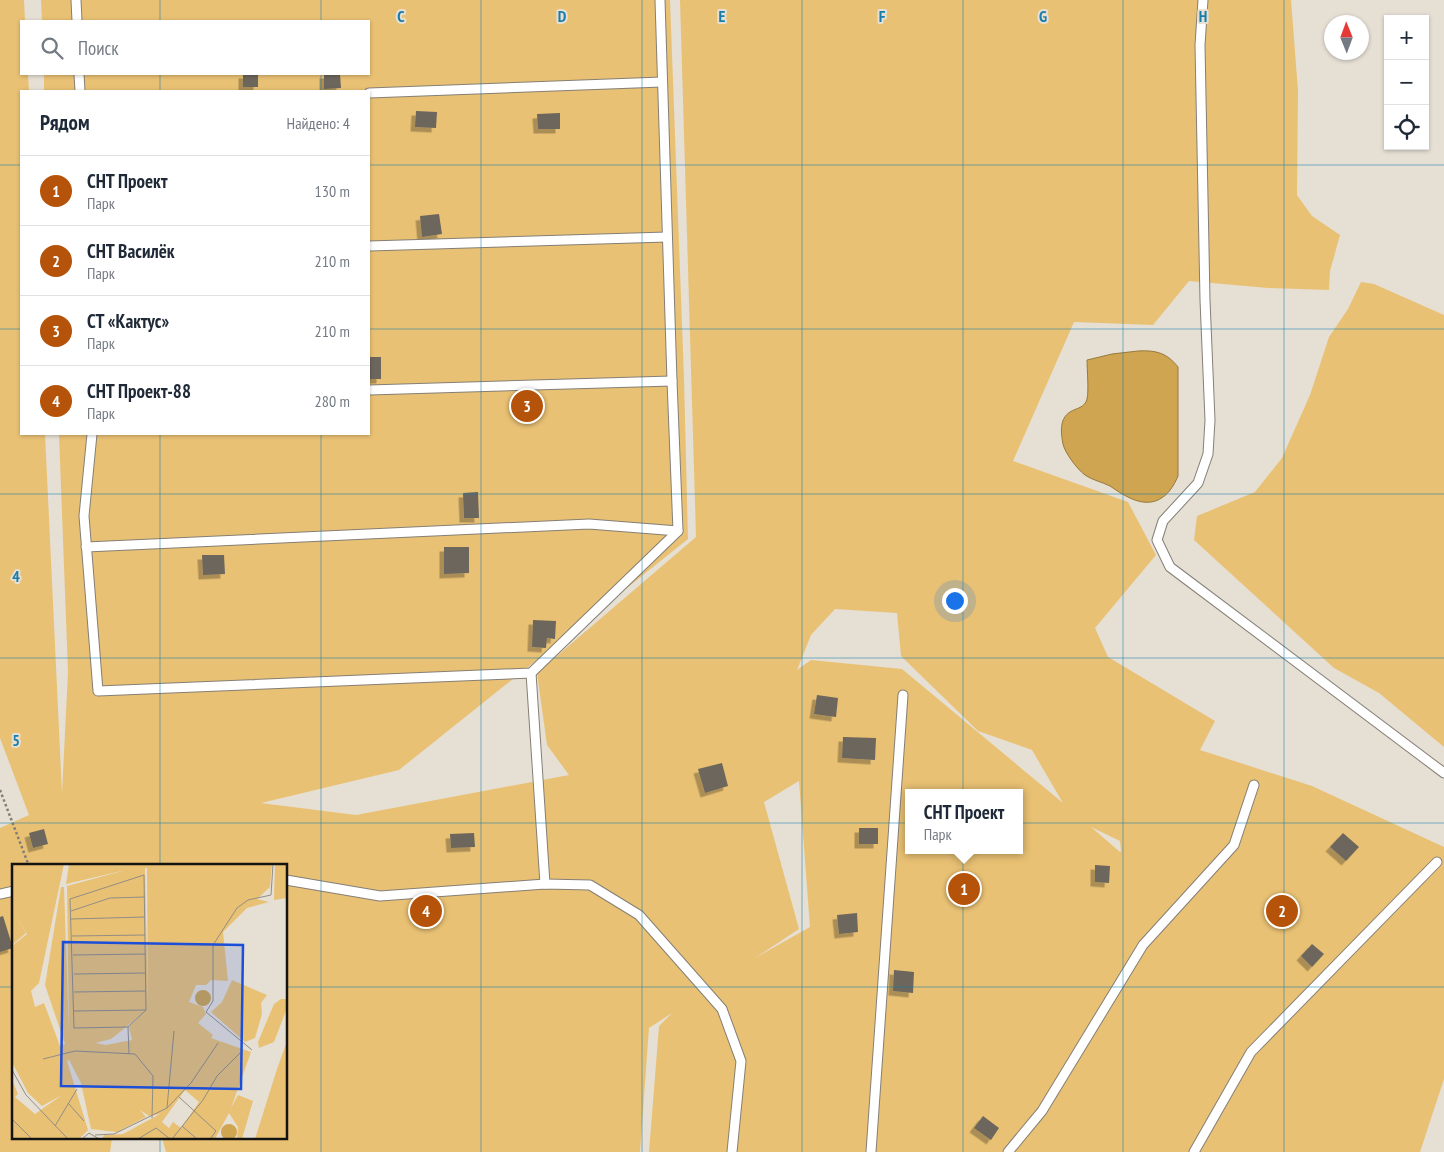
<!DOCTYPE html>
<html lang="ru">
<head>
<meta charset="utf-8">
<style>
  :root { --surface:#fff; --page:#f6f6f7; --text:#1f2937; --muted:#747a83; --line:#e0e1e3; --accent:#b45309 }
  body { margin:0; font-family:"PT Sans Narrow",sans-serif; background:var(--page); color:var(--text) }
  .controls { position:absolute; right:15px; top:15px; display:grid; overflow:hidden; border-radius:0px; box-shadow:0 1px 4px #0004 }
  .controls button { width:45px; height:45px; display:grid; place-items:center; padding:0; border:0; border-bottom:1px solid var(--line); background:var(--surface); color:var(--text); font:25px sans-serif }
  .compass { position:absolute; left:1324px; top:15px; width:45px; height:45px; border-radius:50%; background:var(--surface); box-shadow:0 1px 4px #0004; rotate:359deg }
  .you { position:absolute; left:954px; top:600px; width:18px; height:18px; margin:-12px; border:4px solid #fff; border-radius:50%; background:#1a73e8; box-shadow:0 0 0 8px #1a73e833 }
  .badge { display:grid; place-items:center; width:32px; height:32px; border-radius:50%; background:var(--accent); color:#fff; font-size:16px; font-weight:700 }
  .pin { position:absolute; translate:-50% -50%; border:2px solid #fff; box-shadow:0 1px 5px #0006 }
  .popup { position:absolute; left:905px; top:789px; width:118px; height:65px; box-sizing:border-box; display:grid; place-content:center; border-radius:0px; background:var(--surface); filter:drop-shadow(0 1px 4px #0005); font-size:16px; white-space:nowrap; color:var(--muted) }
  .popup b { font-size:19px; color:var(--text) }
  .popup::after { content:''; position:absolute; left:50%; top:100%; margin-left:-10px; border:10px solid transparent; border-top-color:var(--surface) }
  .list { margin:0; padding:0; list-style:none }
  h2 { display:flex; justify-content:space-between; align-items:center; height:65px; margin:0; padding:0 20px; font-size:21px }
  h2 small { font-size:16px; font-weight:400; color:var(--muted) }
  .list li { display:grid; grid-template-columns:32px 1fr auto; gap:15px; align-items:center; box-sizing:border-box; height:70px; padding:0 20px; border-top:1px solid var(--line) }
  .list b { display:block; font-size:19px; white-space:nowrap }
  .list p { margin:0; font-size:16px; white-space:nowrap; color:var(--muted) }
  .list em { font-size:16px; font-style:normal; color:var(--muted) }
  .icon { flex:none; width:28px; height:28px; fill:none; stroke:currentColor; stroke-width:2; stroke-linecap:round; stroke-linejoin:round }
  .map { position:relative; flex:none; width:1444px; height:1152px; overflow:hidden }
  .search { position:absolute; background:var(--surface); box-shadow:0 1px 4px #0004; left:20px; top:20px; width:350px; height:55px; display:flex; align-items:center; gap:12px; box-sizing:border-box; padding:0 18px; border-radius:0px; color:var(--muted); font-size:19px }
  .panel { position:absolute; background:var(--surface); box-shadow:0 1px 4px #0004; left:20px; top:90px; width:350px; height:345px; border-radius:0px }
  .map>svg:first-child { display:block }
</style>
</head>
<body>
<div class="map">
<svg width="1444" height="1152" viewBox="0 0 1444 1152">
  <defs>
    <filter id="shadow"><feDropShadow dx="-4.5" dy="4.5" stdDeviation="0" flood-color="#0004"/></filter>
  </defs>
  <rect width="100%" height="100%" fill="#e6dfd4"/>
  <g fill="#e9c174" fill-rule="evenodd">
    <path d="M0 0H24L25 21H21V74H28L29 91H21V434H45L62 793 68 672 59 434H369V91H44V74H369V21H42L41 0H670L684 378 688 539 399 770 261 803 356 815 569 775 547 745 537 673 696 537 680 0H1291L1298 91 1297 195 1312 216 1340 235 1330 271 1329 290 1268 288 1189 281 1153 325 1074 322 1013 461 1128 502 1156 555 1095 628 1108 657 1215 721 1200 750 1312 786 1444 847V1079L1420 1152H649L659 1026 672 1013 649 1028 640 1152H166L162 1138H286V866H14V1138H112L110 1152H0V828L29 815 0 738ZM835 609 897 613 901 656 978 731 1032 750 1063 803 902 669 811 660 797 670 811 635ZM799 781 810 927 755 958 799 929 764 802ZM909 793H1019V850H909ZM1091 827 1120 841 1121 851 1120 852Z"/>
    <path d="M1361 282 1374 284 1444 315V747L1379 693 1334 668 1194 540 1197 516 1255 492 1282 458 1310 395 1329 337 1348 309Z"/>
  </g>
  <path fill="#cfa551" stroke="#97793d" d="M1138 351C1156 350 1167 353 1178 367V476C1169 498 1153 509 1130 498 1123 495 1116 490 1110 486 1102 482 1092 480 1085 475 1077 469 1065 453 1063 444 1061 433 1059 419 1070 412 1076 408 1085 408 1087 399 1089 392 1087 368 1087 360L1112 354Z"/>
  <g fill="#6c665c" filter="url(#shadow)">
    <rect x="243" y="74" width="15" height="13"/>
    <path d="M324 74H340L341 88 324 89Z"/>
    <path d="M416 111 437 112 436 128 415 127Z"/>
    <path d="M560 113V129H538L537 114Z"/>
    <path d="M439 214 442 234 422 237 420 216Z"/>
    <rect x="369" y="357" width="12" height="22"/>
    <path d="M478 492 479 518H464L463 493Z"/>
    <path d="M444 547H469V573L444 574Z"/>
    <path d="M202 555H224L225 574 203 575Z"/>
    <path d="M533 620 556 621 555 639 547 638 546 648 532 647Z"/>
    <path d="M817 695 838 698 836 717 814 714Z"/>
    <path d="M843 737 876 738 875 760 842 758Z"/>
    <path d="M722 763 728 786 705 793 698 769Z"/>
    <rect x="859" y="828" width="19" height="16"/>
    <path d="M44 829 48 844 33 848 29 833Z"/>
    <path d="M474 833 475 847 451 848 450 834Z"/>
    <path d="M1343 833 1359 847 1346 861 1330 847Z"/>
    <path d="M1095 865 1110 866 1109 883 1095 882Z"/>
    <path d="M857 913 858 932 839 934 837 915Z"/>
    <path d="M3 916 13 948 0 952V917Z"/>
    <path d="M1312 944 1324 954 1312 967 1301 956Z"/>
    <path d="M894 970 914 972 913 993 893 991Z"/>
    <path d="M983 1116 999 1128 991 1140 974 1128Z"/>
  </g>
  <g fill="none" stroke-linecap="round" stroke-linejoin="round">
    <defs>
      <g id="lane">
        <path d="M76 0 77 21"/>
        <path d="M1203 0 1200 45 1205 300 1210 420 1208 454 1198 483 1163 521 1157 540 1170 567 1444 773"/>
        <path d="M79 74 80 91"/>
        <path d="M369 93 662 82"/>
        <path d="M369 246 667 237"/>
        <path d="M369 390 672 381"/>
        <path d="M92 434 84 516 98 691 531 673 678 531 672 381 660 0"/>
        <path d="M86 547 589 524 678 531"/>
        <path d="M531 673 545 884"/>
        <path d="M286 880 380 896 545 884 590 885 639 915 722 1009 741 1061 732 1152"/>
        <path d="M0 894 14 891"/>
        <path d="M871 1152 903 695"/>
        <path d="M1008 1152 1042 1111 1143 945 1234 845 1254 785"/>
        <path d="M1194 1152 1251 1052 1437 862"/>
      </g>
    </defs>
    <use href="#lane" stroke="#857f75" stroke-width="11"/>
    <path stroke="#827d75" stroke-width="2.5" stroke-dasharray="2.5 2.5" stroke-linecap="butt" d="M0 790 29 866"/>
    <use href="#lane" stroke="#fff" stroke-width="9"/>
  </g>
  <path fill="none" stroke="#187ea9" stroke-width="1" stroke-opacity="0.55" d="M160 0V21M321 0V21M481 0V1152M642 0V1152M802 0V1152M963 0V1152M1123 0V1152M1284 0V1152M160 74V91M321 74V91M0 165H21M369 165H1444M0 329H21M369 329H1444M160 434V866M321 434V1152M0 494H1444M0 658H1444M0 823H1444M0 987H14M286 987H1444M160 1138V1152"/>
  <g transform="translate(12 864)">
    <rect width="275" height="275" fill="#e6dfd4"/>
    <path d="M0 0H52L27 119 19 127 23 143 32 139 48 182 53 180 33 121 49 23H52L57 171 55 22 114 6 54 20 57 0H260L258 23 245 35 257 38 235 44 211 68 216 117 199 116 194 121H184L177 138 191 143 194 150 186 159 201 171 199 174 239 188 219 244 226 231 241 237 230 275H225L226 263 217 249 203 275H90L92 271 111 270 148 250 137 252 128 246 134 253 105 268 79 265 69 219 57 196 55 197 76 266 67 275H0V216L6 230 3 233 23 250 50 231 30 242 16 229 0 198V82L15 70 1 47 14 69 0 81ZM133 4H135L136 147ZM128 152 117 163 120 176 94 181 83 179 99 175ZM173 226 187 238 169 264 161 258 157 264 150 258ZM263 0H275V34L262 36ZM220 116 255 131 249 139 250 150 243 174 233 178 199 148 210 138ZM269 135H275V144L262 178 247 184 246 178 262 140ZM275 177V275H243L265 205Z" fill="#e9c174" fill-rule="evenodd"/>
    <path d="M183 134a8 8 0 1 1 16 0a8 8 0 1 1-16 0ZM209 268a8 8 0 1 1 16 0a8 8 0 1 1-16 0Z" fill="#cfa551"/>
    <path fill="none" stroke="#928d85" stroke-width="1" d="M132 11 134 146 116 163 62 164 58 35ZM59 47 98 34 133 33M59 55 133 53M60 72 133 71M61 91 134 90M62 110 134 109M62 128 134 127M61 147 134 146M116 163 117 190M240 186 194 148 201 137V81L225 44 236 36 259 31 261 0M31 195 63 187 123 190 141 212 140 254M0 206 14 231 56 275M167 233 204 267 198 275M56 239 72 257M155 244 162 167M0 255 20 275M43 262 65 225M170 262 185 275M83 271 102 270 155 244 179 219 206 179M70 275 77 269 87 275M126 275 144 264 158 275M160 275 191 236 205 212 228 189"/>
    <path fill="#1d4ed8" fill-opacity="0.15" stroke="#1d4ed8" stroke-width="2.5" d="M51 78 231 81 229 225 49 222Z"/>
    <rect width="275" height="275" fill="none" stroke="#15130f" stroke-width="2.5"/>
  </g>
  <g font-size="16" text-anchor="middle" font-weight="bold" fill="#187ea9" stroke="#e6dfd4" stroke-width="4" stroke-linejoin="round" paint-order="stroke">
    <text x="401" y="22">C</text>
    <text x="562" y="22">D</text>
    <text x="722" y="22">E</text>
    <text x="882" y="22">F</text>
    <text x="1043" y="22">G</text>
    <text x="1203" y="22">H</text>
    <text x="16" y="582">4</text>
    <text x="16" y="746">5</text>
  </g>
</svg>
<div class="controls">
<button>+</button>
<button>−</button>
<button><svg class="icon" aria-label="locate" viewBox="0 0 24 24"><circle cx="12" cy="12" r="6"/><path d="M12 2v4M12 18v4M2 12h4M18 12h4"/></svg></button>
</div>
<svg class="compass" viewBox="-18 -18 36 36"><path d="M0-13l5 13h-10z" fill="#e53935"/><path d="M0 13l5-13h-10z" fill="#747a83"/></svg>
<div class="you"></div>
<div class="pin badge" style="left:964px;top:889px">1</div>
<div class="popup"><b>СНТ Проект</b>Парк</div>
<div class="pin badge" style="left:1282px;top:911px">2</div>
<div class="pin badge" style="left:527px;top:406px">3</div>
<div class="pin badge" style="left:426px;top:911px">4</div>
<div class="search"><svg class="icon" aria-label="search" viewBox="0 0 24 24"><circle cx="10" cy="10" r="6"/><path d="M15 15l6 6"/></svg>Поиск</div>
<section class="panel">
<h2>Рядом<small>Найдено: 4</small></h2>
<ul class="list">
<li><span class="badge">1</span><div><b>СНТ Проект</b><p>Парк</p></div><em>130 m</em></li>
<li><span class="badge">2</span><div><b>СНТ Василёк</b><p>Парк</p></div><em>210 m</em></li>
<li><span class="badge">3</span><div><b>СТ «Кактус»</b><p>Парк</p></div><em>210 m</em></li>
<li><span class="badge">4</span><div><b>СНТ Проект-88</b><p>Парк</p></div><em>280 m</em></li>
</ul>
</section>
</div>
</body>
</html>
